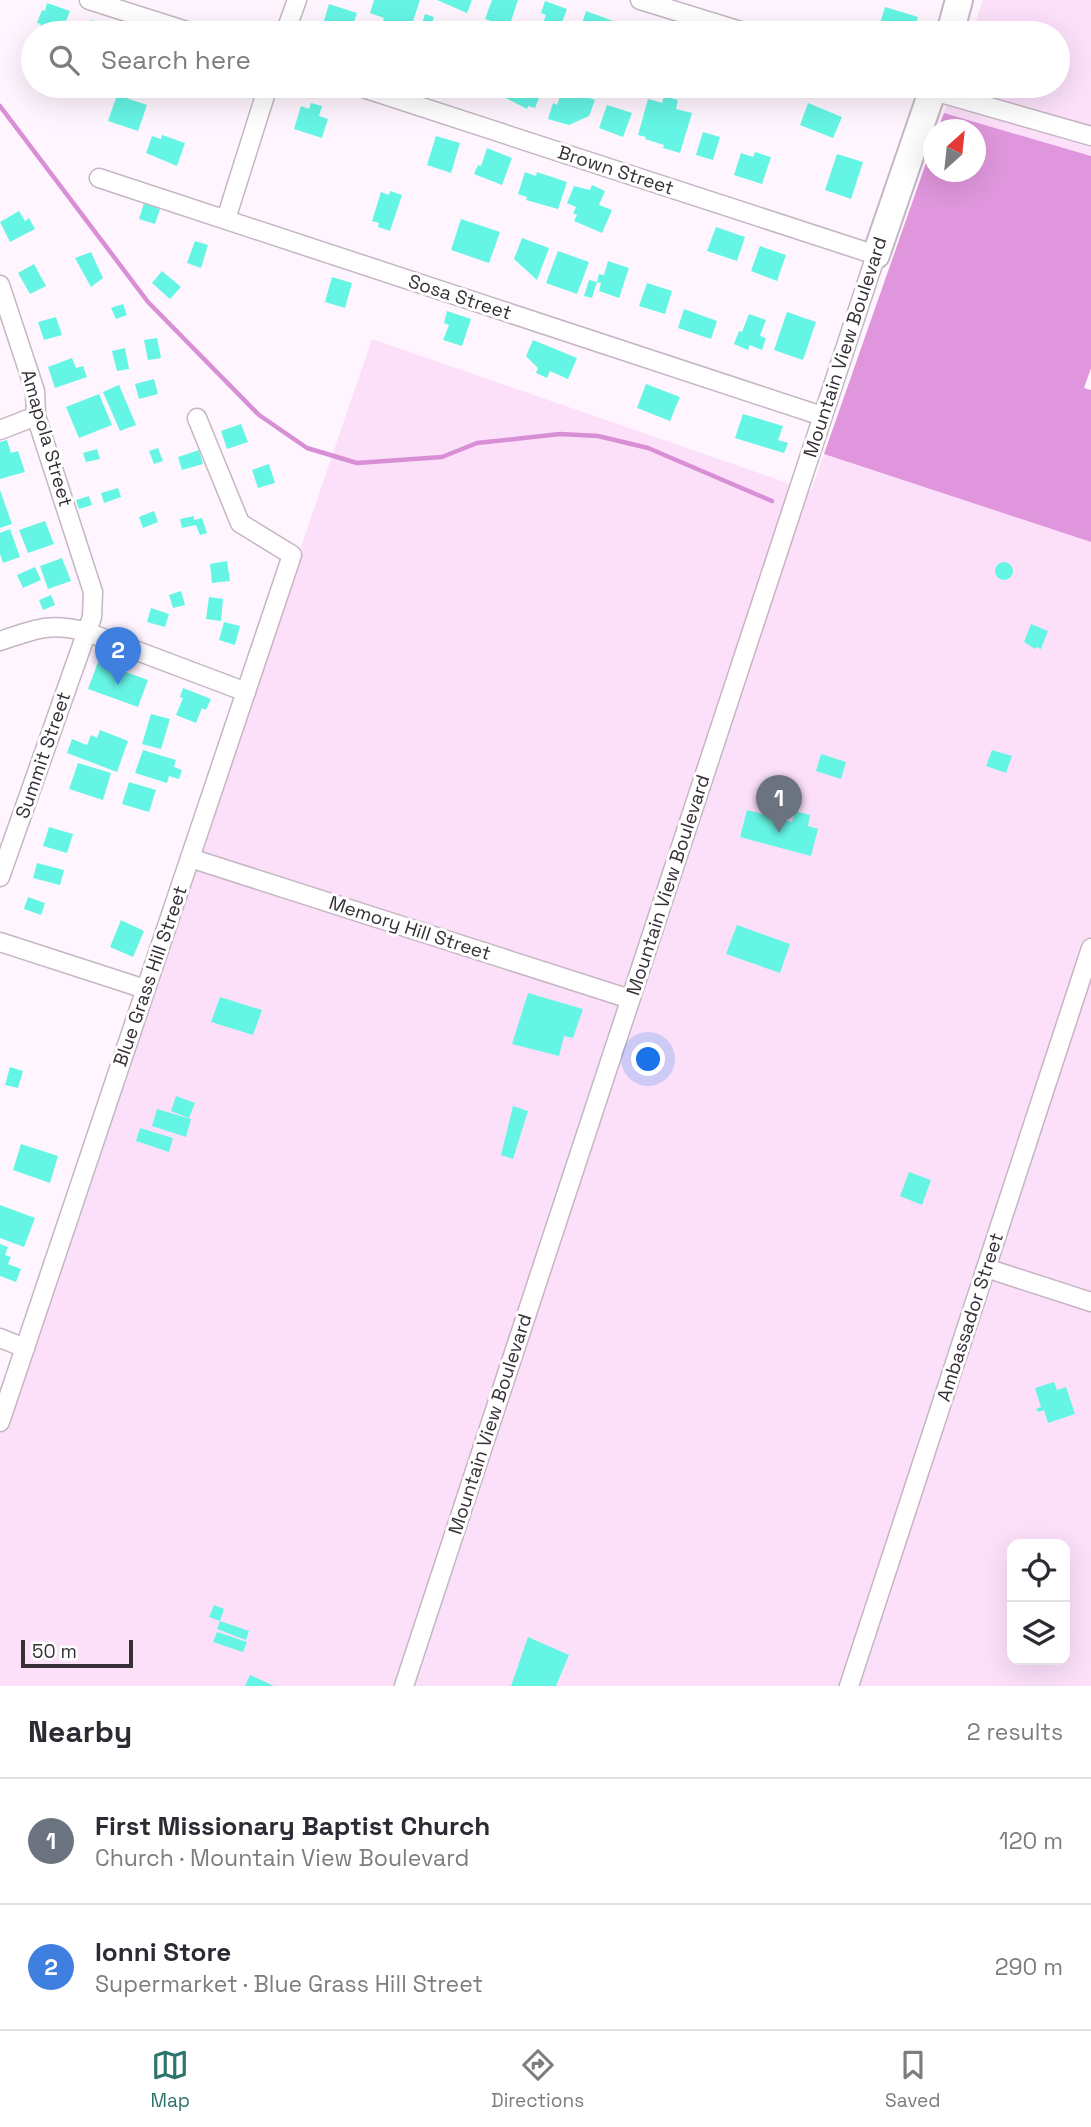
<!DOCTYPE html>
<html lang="en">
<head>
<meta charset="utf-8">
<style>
  :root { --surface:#fff; --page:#f7f7f7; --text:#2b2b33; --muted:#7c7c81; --line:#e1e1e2; --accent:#2d746c }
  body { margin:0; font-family:"Space Grotesk",sans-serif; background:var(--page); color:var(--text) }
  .controls { position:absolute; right:21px; bottom:21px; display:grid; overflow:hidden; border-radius:14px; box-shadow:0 7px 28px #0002 }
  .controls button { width:63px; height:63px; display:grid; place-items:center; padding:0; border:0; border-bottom:2px solid var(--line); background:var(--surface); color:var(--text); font:35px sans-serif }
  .compass { position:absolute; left:923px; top:119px; width:63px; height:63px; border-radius:50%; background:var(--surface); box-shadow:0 7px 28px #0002; rotate:27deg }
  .scale { position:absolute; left:21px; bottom:18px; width:112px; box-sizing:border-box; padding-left:7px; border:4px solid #363036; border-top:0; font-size:19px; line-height:24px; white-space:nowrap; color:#363036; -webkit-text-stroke:5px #fff; paint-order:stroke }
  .you { position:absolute; left:649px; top:1060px; width:24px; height:24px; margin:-18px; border:5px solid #fff; border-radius:50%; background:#1a73e8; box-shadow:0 0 0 10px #1a73e833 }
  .badge { display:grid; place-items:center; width:46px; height:46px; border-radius:50%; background:var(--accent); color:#fff; font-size:23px; font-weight:700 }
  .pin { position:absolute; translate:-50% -58px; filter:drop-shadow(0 2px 4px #0008) }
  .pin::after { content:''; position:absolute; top:37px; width:24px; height:21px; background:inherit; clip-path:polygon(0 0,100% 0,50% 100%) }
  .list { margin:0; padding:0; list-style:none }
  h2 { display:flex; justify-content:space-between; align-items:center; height:91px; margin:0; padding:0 28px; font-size:30px }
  h2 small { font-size:23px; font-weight:400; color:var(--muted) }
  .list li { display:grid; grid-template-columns:46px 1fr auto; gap:21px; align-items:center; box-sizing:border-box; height:126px; padding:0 28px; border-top:2px solid var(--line) }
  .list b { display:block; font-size:26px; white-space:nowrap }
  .list p { margin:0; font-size:23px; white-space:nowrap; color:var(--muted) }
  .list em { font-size:23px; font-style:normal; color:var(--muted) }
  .icon { flex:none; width:38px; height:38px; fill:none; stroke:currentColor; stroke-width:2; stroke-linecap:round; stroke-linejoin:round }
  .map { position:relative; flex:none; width:1091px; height:1686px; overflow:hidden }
  .search { position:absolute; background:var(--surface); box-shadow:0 7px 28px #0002; left:21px; right:21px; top:21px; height:77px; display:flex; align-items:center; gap:18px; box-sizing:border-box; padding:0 24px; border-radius:38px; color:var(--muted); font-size:26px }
  .sheet { height:343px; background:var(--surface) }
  nav { display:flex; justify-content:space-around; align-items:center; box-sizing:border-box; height:98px; border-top:2px solid var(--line); background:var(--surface); font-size:19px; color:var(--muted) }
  nav a { display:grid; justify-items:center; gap:4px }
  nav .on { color:var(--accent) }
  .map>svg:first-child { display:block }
</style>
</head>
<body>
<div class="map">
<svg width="1091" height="1686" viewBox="0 0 1091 1686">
  <rect width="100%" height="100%" fill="#fef5fe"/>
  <g fill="#fce0fa" fill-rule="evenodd">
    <path d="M983 0H1091V156L944 113 953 86H1058V33H972Z"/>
    <path d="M372 339 811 491 824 454 1091 542V1686H0V1428ZM1012 1544H1065V1660H1012Z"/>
  </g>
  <path fill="#df96dc" d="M944 113 1091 156V368L1084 388 1091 390V542L824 454 933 143 934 172H976V130L938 129Z"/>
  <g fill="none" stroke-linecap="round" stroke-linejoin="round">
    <path stroke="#d88fd5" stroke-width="4.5" d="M0 106 148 302 259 415 307 448 357 463 442 457 477 443 560 434 598 436 648 448 772 501"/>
  </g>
  <g fill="#65f5e5">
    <path d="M374 0H420L409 33H388L380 31 384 18 370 13Z"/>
    <path d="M437 0H472L467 13Z"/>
    <path d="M492 0H518L509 27 485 19Z"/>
    <path d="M545 1 567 9 558 33 540 31 546 15 541 13Z"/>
    <path d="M47 3 70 11 66 21 63 20 59 33H38L41 24 37 23 42 10 45 11Z"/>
    <path d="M329 4 357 13 351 31 323 24Z"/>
    <path d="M885 7 918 17 913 33H877Z"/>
    <path d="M586 11 616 22 612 33H579Z"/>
    <path d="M425 14 434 17 429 33 419 32Z"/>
    <path d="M92 20 115 28 113 33H91L92 31 88 30Z"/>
    <path d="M635 21 656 28 654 33H631Z"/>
    <path d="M508 86H536L543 88 535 108 528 106 527 109 504 97Z"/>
    <path d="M563 88 574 92 575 88 582 90 581 95 595 100 589 116 569 125 548 119 553 103 557 105Z"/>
    <path d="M117 95 147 105 138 131 108 121Z"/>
    <path d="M664 96 678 100 676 109 692 113 680 153 663 148 664 145 645 139 646 137 638 135 648 99 662 103Z"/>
    <path d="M311 103 322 106 319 116 328 119 322 138 294 129 301 106 309 109Z"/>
    <path d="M808 103 842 117 833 138 800 125Z"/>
    <path d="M607 105 632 113 623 137 599 128Z"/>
    <path d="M703 132 720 137 713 160 696 155Z"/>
    <path d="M162 135 185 143 177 166 146 153 152 136 161 139Z"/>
    <path d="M436 136 460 143 451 173 427 165Z"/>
    <path d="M487 148 512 158 502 185 474 174 478 165 481 166Z"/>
    <path d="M755 152 771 157 762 184 734 175 741 153 753 157Z"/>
    <path d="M837 154 863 162 851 199 825 190Z"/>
    <path d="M525 172 536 176 537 172 567 182 558 209 526 200 527 197 518 194Z"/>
    <path d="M592 185 605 191 599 205 612 210 602 233 574 221 577 215 573 213 576 207 567 203 574 186 590 190Z"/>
    <path d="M390 191 402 195 390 231 378 227 379 223 372 221 381 192 389 195Z"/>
    <path d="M144 203 160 209 155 224 139 219Z"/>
    <path d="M19 211 25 221 29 218 35 229 10 242 0 222Z"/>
    <path d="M461 219 500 232 489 263 451 250Z"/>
    <path d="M716 227 745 237 737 261 707 251Z"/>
    <path d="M522 238 549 248 537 280 514 259Z"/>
    <path d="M195 241 208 245 201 268 187 263Z"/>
    <path d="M760 246 786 255 777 281 751 271Z"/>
    <path d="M558 251 589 262 577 294 546 283Z"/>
    <path d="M91 252 103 278 91 287 75 258Z"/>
    <path d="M608 261 629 268 619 298 599 291 601 283 597 282 599 274 604 275Z"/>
    <path d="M34 264 46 286 30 294 18 273Z"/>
    <path d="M162 271 181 287 170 299 152 283Z"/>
    <path d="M332 277 352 283 345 308 325 302Z"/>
    <path d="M589 280 597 282 592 298 584 296Z"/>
    <path d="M647 283 672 291 665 314 639 306Z"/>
    <path d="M123 304 127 315 116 319 111 308Z"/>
    <path d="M684 309 717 321 711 339 678 328Z"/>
    <path d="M447 311 471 319 462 346 443 340 449 325 444 323Z"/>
    <path d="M787 312 816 322 803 360 774 350Z"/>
    <path d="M749 314 766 320 760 336 766 338 762 350 750 345 748 350 734 344 739 331 742 332Z"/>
    <path d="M56 317 62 335 44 340 38 322Z"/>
    <path d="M157 338 161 358 148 360 144 340Z"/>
    <path d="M533 340 577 358 568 379 550 371 547 378 536 373 538 368 526 356Z"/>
    <path d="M125 348 129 369 117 371 112 351Z"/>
    <path d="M72 358 76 368 83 366 87 377 55 388 48 367Z"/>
    <path d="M154 379 158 394 139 399 135 384Z"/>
    <path d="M646 384 680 397 670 421 637 408Z"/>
    <path d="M119 385 136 425 120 431 103 392Z"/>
    <path d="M99 394 112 425 79 438 66 407Z"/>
    <path d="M743 414 783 426 778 440 788 443 784 453 735 438Z"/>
    <path d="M241 424 248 442 227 449 221 431Z"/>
    <path d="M7 440 11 453 18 451 25 472 0 479V442Z"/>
    <path d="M158 448 163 461 154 464 149 451Z"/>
    <path d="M97 449 100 459 86 462 83 453Z"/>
    <path d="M199 450 203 464 182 470 178 457Z"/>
    <path d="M269 464 275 483 258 488 252 470Z"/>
    <path d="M118 488 121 497 104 503 101 493Z"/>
    <path d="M0 490 12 524 0 528Z"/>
    <path d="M89 496 92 505 79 509 76 500Z"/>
    <path d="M154 511 158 522 143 528 139 517Z"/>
    <path d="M194 516V520L202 518 207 533 200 535 196 525 182 528 180 519Z"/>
    <path d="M45 521 54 544 28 553 19 530Z"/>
    <path d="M10 529 20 557 3 563 0 554V533Z"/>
    <path d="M62 558 71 581 48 589 40 566Z"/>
    <path d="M227 561 230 581 212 583 210 564Z"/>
    <circle cx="1004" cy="571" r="9"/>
    <path d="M35 567 41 580 23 588 17 575Z"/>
    <path d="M181 591 185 605 173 608 169 595Z"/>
    <path d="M51 595 55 605 43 610 39 600Z"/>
    <path d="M209 597 223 599 221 621 206 619Z"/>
    <path d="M151 608 169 614 165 627 147 622Z"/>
    <path d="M224 622 240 626 235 645 219 640Z"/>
    <path d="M1031 624 1048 631 1041 649 1036 647 1035 649 1024 642Z"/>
    <path d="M98 662 148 680 138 707 88 689Z"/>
    <path d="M183 688 211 699 206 710 202 708 196 723 176 715 183 698 180 697Z"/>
    <path d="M151 714 170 719 161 749 142 744Z"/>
    <path d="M100 730 128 741 117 772 67 753 72 739 87 745 91 735 97 738Z"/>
    <path d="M143 750 176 760 174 767 182 770 179 779 169 776 167 783 135 773Z"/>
    <path d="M992 750 1012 756 1006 773 986 766Z"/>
    <path d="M821 754 846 762 841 779 816 771Z"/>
    <path d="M78 763 111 773 103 800 69 789Z"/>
    <path d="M129 782 156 790 149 812 122 804Z"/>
    <path d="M747 810 792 822 795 811 810 815 808 826 818 829 811 856 740 837Z"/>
    <path d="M49 827 73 834 67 853 43 846Z"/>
    <path d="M37 863 64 870 60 885 33 878Z"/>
    <path d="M28 897 45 903 41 915 24 909Z"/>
    <path d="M121 920 144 931 133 957 110 947Z"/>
    <path d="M737 925 790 944 780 973 726 954Z"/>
    <path d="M528 993 583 1009 573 1038 564 1036 559 1056 512 1044Z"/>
    <path d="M220 997 262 1010 253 1035 211 1022Z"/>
    <path d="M10 1067 23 1071 18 1088 5 1085Z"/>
    <path d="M176 1096 195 1103 189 1118 171 1111Z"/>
    <path d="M513 1106 528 1111 513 1159 501 1155Z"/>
    <path d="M157 1109 191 1119 186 1137 152 1126Z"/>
    <path d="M140 1128 173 1138 169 1152 136 1141Z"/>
    <path d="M21 1144 58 1156 50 1183 13 1170Z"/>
    <path d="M909 1172 931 1180 922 1205 900 1196Z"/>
    <path d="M0 1205 35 1218 24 1247 0 1238Z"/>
    <path d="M0 1244 8 1247 5 1255 11 1257 8 1264 21 1269 16 1282 0 1276Z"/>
    <path d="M1054 1382 1057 1390 1066 1387 1075 1414 1048 1423 1044 1410 1038 1412 1036 1409 1041 1407 1035 1388Z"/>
    <path d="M214 1605 224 1609 220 1621 209 1617Z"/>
    <path d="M220 1621 249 1631 246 1640 217 1629Z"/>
    <path d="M217 1632 247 1642 243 1652 213 1642Z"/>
    <path d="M528 1637 569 1655 556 1686H511Z"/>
    <path d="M250 1675 274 1686H245Z"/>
  </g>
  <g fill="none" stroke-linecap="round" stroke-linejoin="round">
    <defs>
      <g id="street">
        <path d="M89 0 193 33"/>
        <path d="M640 0 747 33"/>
        <path d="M285 33 297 0"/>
        <path d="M357 86 876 255 404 1686"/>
        <path d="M916 86 1091 136"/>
        <path d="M99 178 822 416"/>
        <path d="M226 219 268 86"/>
        <path d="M0 285 35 391 36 416 93 592 92 617 0 877"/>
        <path d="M0 430 36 416"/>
        <path d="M0 641C36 629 49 622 87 632L246 692"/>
        <path d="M190 858 630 999"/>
        <path d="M0 942 145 989"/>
        <path d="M986 1268 1091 1302"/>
        <path d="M0 1338 25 1348"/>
        <path d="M0 1422 292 555 240 523 197 418"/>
        <path d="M849 1686 1091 948"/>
      </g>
      <g id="secondary">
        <path d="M950 33 959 0"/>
        <path d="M876 255 934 86"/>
      </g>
    </defs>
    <use href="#street" stroke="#c5b6c3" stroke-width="21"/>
    <use href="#secondary" stroke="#c5b6c3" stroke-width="30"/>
    <use href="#street" stroke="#fff" stroke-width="18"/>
    <use href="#secondary" stroke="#fff" stroke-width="26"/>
  </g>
  <g text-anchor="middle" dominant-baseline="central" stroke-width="6" stroke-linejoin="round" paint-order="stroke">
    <g font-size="19" fill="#363036" stroke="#fff">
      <text transform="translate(616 170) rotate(18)">Brown Street</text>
      <text transform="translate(460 297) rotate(18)">Sosa Street</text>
      <text transform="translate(845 347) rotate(-72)">Mountain View Boulevard</text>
      <text transform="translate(47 438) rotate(74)">Amapola Street</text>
      <text transform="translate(43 755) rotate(-71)">Summit Street</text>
      <text transform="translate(668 885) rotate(-72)">Mountain View Boulevard</text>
      <text transform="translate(410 928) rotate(18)">Memory Hill Street</text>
      <text transform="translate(150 976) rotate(-71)">Blue Grass Hill Street</text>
      <text transform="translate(970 1317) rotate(-72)">Ambassador Street</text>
      <text transform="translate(490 1424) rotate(-72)">Mountain View Boulevard</text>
    </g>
  </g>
</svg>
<div class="controls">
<button><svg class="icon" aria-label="locate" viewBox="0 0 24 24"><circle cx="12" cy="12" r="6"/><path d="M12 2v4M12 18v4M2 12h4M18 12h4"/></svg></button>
<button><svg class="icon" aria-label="layers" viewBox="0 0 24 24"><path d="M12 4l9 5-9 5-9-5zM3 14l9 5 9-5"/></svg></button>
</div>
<svg class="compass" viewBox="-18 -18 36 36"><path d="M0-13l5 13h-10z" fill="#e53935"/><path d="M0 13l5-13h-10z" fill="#7c7c81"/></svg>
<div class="scale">50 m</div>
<div class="you"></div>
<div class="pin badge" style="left:779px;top:833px;background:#6b7280">1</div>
<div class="pin badge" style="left:118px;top:685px;background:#3f7fe0">2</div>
<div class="search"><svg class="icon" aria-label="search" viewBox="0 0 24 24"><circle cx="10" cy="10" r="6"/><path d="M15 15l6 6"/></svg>Search here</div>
</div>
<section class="sheet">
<h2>Nearby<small>2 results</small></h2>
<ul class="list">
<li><span class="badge" style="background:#6b7280">1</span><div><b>First Missionary Baptist Church</b><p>Church · Mountain View Boulevard</p></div><em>120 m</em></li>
<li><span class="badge" style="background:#3f7fe0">2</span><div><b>Ionni Store</b><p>Supermarket · Blue Grass Hill Street</p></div><em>290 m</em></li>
</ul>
</section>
<nav>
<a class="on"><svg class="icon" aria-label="map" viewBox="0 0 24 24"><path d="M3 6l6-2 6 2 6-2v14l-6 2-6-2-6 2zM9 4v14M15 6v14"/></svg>Map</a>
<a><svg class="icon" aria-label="directions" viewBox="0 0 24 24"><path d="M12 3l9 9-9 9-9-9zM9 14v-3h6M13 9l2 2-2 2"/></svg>Directions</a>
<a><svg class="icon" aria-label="saved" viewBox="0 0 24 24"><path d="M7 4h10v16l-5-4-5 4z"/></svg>Saved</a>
</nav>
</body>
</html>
